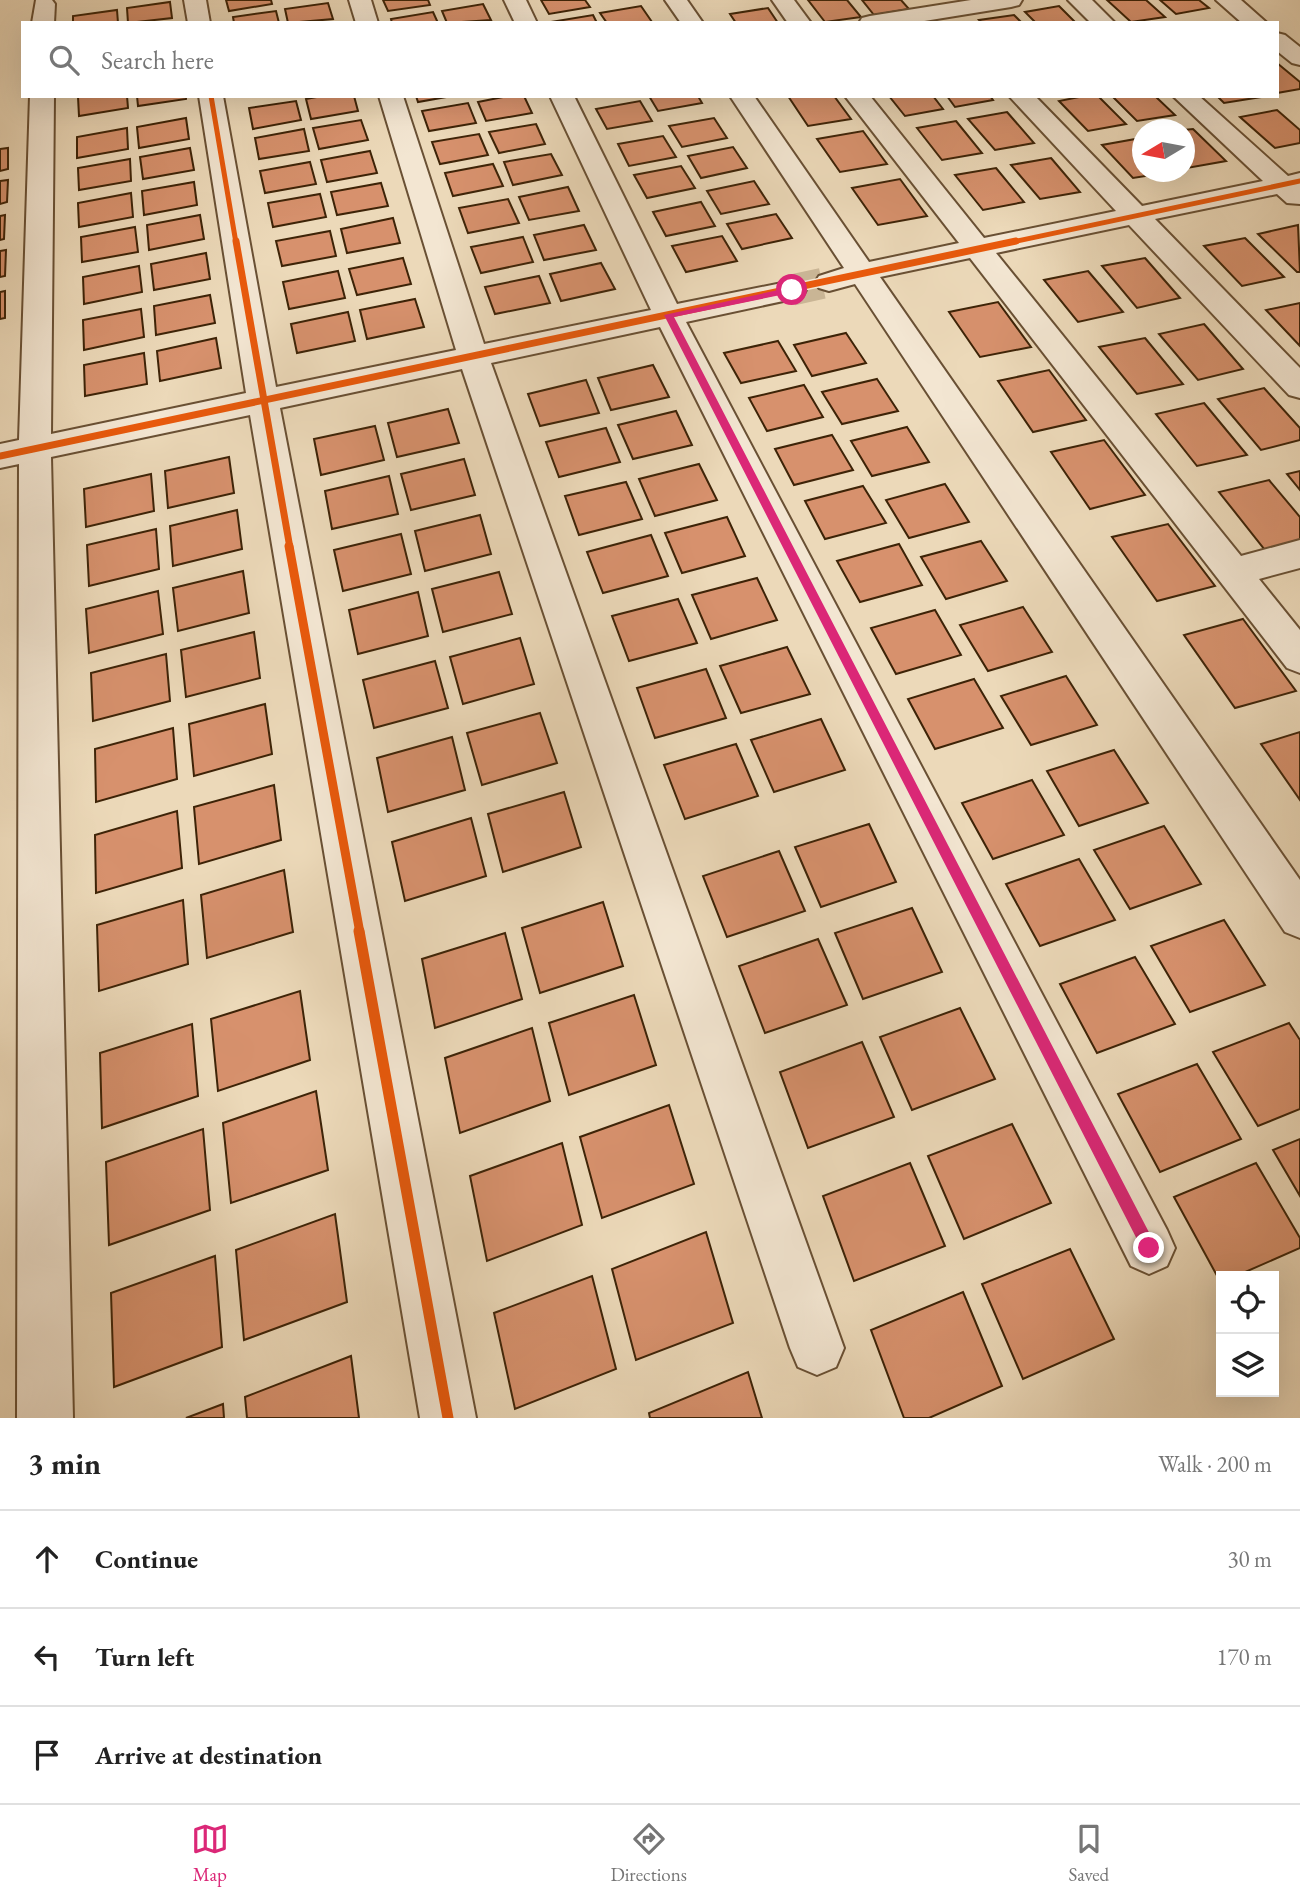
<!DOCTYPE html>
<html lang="en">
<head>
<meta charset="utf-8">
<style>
  :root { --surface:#fff; --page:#f2f2f2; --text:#222; --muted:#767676; --line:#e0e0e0; --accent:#db2777 }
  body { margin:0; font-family:"EB Garamond",serif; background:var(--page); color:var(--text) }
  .controls { position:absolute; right:21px; bottom:21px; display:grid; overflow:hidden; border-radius:0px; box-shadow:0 7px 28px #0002 }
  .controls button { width:63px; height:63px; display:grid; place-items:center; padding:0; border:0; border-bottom:2px solid var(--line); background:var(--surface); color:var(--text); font:35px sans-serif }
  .compass { position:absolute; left:1132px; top:119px; width:63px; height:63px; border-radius:50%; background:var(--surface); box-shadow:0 7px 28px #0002; rotate:260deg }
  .stop { position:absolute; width:21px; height:21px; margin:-16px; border:5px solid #db2777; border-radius:50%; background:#fff }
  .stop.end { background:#db2777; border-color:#fff; box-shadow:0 2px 7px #0008 }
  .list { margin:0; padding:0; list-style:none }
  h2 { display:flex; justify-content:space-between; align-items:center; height:91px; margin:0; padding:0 28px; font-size:30px }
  h2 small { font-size:23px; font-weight:400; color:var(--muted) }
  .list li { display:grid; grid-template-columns:46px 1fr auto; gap:21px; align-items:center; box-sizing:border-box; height:98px; padding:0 28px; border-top:2px solid var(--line) }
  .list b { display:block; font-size:26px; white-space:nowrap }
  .list em { font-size:23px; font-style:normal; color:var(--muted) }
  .icon { flex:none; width:38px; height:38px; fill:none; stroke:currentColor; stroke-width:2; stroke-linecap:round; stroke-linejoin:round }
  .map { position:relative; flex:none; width:1300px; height:1418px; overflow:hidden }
  .search { position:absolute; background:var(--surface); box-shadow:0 7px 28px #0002; left:21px; right:21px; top:21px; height:77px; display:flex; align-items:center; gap:18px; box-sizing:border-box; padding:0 24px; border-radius:0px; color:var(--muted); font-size:26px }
  .sheet { height:385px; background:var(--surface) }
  nav { display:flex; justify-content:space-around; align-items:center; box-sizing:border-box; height:98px; border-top:2px solid var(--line); background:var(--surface); font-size:19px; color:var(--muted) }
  nav a { display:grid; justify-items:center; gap:4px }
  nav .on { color:var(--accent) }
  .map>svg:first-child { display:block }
</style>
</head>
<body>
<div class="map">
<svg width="1300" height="1418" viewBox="0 0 1300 1418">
  <rect width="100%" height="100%" fill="#ecd9b9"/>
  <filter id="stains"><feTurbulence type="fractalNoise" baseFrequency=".00286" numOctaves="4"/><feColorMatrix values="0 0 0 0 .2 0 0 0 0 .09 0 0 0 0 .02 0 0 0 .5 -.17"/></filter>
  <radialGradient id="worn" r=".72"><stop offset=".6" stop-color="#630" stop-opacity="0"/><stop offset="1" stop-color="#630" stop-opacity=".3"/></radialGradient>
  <g fill="#d7916d" stroke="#3d2307" stroke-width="2">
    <path d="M226 0H271L272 4 229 11Z"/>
    <path d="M383 0H428L430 5 388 11Z"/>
    <path d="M541 0H585L590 7 549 14Z"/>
    <path d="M808 0H847L861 17 825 22Z"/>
    <path d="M862 0H901L909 9 874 15Z"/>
    <path d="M1107 0H1146L1165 17 1131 22Z"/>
    <path d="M1160 0H1199L1209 8 1176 14Z"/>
    <path d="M170 2 172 18 128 23 127 8Z"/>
    <path d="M328 3 333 19 288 23 285 9Z"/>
    <path d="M483 4 491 20 447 23 442 11Z"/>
    <path d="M641 6 652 22 607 23 600 13Z"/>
    <path d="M1059 6 1076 23H1036L1025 12Z"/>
    <path d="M768 8 778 23H736L730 14Z"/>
    <path d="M117 10 118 23H73V16Z"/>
    <path d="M276 11 279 23H234L233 17Z"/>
    <path d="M433 12 438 23H392L391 19Z"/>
    <path d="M593 15 597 23 551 22Z"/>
    <path d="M1014 15 1022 23H982L979 20Z"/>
    <path d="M1277 63 1300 82V89L1277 93Z"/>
    <path d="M127 96 128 108 79 116 78 97Z"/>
    <path d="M137 96H186V99L138 106Z"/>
    <path d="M322 96H354L358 111 311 119 306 99Z"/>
    <path d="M416 96H452L418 102Z"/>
    <path d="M508 96H524L532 113 486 121 478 102Z"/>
    <path d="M649 96H698L702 103 658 111Z"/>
    <path d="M788 96H834L851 119 808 126Z"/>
    <path d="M889 96H933L943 109 905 116Z"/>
    <path d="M947 96H990L993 100 955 107Z"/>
    <path d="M1084 96H1098L1126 124 1088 131 1059 101Z"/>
    <path d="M1112 96H1155L1175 115 1137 121Z"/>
    <path d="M1217 96H1260L1261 97 1224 103Z"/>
    <path d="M296 101 301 120 253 129 249 108Z"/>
    <path d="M640 101 652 121 607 129 596 109Z"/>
    <path d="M468 103 476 123 429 131 422 111Z"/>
    <path d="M1277 110 1300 130V143L1275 148 1240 117Z"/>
    <path d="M1007 112 1034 143 995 150 968 119Z"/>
    <path d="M186 118 189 139 139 148 137 127Z"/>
    <path d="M714 118 727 138 682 147 669 126Z"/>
    <path d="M361 120 368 140 319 149 313 128Z"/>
    <path d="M956 121 982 153 942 160 917 128Z"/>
    <path d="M536 124 545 144 499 153 489 132Z"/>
    <path d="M127 128 128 149 77 158V137Z"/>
    <path d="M304 129 309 151 259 159 255 138Z"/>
    <path d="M1193 129 1226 161 1187 168 1184 165V130Z"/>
    <path d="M863 131 887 164 840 172 817 139Z"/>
    <path d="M479 134 488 155 440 164 432 142Z"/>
    <path d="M663 136 676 157 629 166 618 144Z"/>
    <path d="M1141 138 1142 172H1171L1133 178 1102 145Z"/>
    <path d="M733 147 747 168 701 178 688 156Z"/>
    <path d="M8 148V169L0 171V149Z"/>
    <path d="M190 148 194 170 143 179 140 157Z"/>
    <path d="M370 151 377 173 327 182 321 160Z"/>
    <path d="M551 154 562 175 513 185 504 162Z"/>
    <path d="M1051 158 1080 192 1040 199 1011 165Z"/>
    <path d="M130 159 131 181 79 190 78 168Z"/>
    <path d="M310 162 316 184 265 193 260 171Z"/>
    <path d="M493 164 503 186 453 196 445 173Z"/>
    <path d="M681 166 695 188 647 198 634 175Z"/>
    <path d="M996 168 1024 202 983 210 955 175Z"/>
    <path d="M900 179 927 216 878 225 852 188Z"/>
    <path d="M8 180 7 202 0 204V181Z"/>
    <path d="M754 181 769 204 721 214 707 191Z"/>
    <path d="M194 182 197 205 144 215 142 191Z"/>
    <path d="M381 183 388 206 337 215 331 192Z"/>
    <path d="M568 187 579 211 529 220 519 197Z"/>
    <path d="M131 193 133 217 79 227 78 203Z"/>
    <path d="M320 194 326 217 273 227 268 203Z"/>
    <path d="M508 199 519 223 468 233 459 208Z"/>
    <path d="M701 202 715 226 666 236 653 212Z"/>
    <path d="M776 214 792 238 742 249 727 224Z"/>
    <path d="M5 215 4 239 0 240V216Z"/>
    <path d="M200 215 204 239 149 250 147 225Z"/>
    <path d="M393 218 400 243 347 253 341 229Z"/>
    <path d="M584 225 596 250 544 260 534 235Z"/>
    <path d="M1298 225 1300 272H1297L1258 234Z"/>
    <path d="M135 227 138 252 82 262 81 237Z"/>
    <path d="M330 231 336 256 282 266 276 241Z"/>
    <path d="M722 236 737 261 686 272 672 246Z"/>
    <path d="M523 237 533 262 481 273 471 247Z"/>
    <path d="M1245 238 1284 277 1242 286 1204 246Z"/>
    <path d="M6 250 5 276 0 277V251Z"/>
    <path d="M206 253 210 279 154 290 151 264Z"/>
    <path d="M403 258 411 284 357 295 349 269Z"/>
    <path d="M1145 258 1180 298 1137 308 1102 266Z"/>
    <path d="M601 263 615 289 561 301 550 274Z"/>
    <path d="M139 266 142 292 84 304 83 277Z"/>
    <path d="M338 271 345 298 289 309 283 282Z"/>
    <path d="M1088 271 1123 312 1078 322 1044 280Z"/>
    <path d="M539 276 550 303 495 314 485 287Z"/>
    <path d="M5 291V318L0 319V292Z"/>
    <path d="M210 295 215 323 156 335 154 306Z"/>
    <path d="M415 299 424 327 367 339 360 310Z"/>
    <path d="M998 302 1031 347 980 357 949 312Z"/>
    <path d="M1300 303V346L1266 310Z"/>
    <path d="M141 309 144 337 84 350 83 320Z"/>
    <path d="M348 312 355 341 297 353 291 324Z"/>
    <path d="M1204 324 1243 369 1198 380 1159 334Z"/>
    <path d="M846 333 866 363 812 376 794 345Z"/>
    <path d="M216 338 221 368 160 381 157 351Z"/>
    <path d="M1145 338 1183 384 1137 394 1099 347Z"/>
    <path d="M778 341 796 371 741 383 724 353Z"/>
    <path d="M144 353 147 384 85 396 84 365Z"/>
    <path d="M653 365 669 397 611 410 598 378Z"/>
    <path d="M1049 370 1086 420 1033 432 998 381Z"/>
    <path d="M877 379 898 411 842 424 822 392Z"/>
    <path d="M586 380 599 413 540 426 528 394Z"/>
    <path d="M804 385 823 417 767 431 749 398Z"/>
    <path d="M1264 388 1300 428V440L1261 450 1218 399Z"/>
    <path d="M1204 403 1247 455 1197 466 1156 414Z"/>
    <path d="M448 409 459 443 397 457 388 423Z"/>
    <path d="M676 411 692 445 633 459 618 425Z"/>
    <path d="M375 426 384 460 321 475 314 439Z"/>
    <path d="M907 427 929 462 872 476 851 441Z"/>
    <path d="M606 428 620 462 559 477 546 442Z"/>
    <path d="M832 435 853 470 794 485 775 449Z"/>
    <path d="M1104 440 1145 495 1090 509 1051 452Z"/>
    <path d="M229 457 234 493 168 508 165 471Z"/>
    <path d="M464 459 475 495 411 510 401 474Z"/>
    <path d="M699 464 717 500 655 516 639 479Z"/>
    <path d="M1300 471V490L1287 474Z"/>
    <path d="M151 474 154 511 86 527 84 489Z"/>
    <path d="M389 476 398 514 332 529 325 491Z"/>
    <path d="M1269 480 1300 517V541L1265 550 1219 492Z"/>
    <path d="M626 482 642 519 579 535 565 496Z"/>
    <path d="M945 484 969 522 909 538 886 500Z"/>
    <path d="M863 486 886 523 825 539 805 501Z"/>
    <path d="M237 510 242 549 173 566 170 526Z"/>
    <path d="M480 515 491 554 425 571 415 531Z"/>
    <path d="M727 517 745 556 682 573 665 533Z"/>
    <path d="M1168 524 1215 586 1157 601 1112 537Z"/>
    <path d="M156 529 159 569 89 586 87 545Z"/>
    <path d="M401 534 411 574 343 591 334 550Z"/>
    <path d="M651 535 668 576 603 593 587 552Z"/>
    <path d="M981 541 1007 581 946 599 921 557Z"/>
    <path d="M899 544 922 585 860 602 837 561Z"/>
    <path d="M243 571 249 613 178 631 173 588Z"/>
    <path d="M499 572 512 614 443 632 432 589Z"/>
    <path d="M757 578 777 620 711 639 692 595Z"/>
    <path d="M158 591 163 634 89 653 86 609Z"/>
    <path d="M418 592 428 636 358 654 349 610Z"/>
    <path d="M678 599 697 643 629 661 612 616Z"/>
    <path d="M1023 607 1052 652 988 671 960 625Z"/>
    <path d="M935 610 961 655 896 674 871 628Z"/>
    <path d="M1243 619 1296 691 1235 708 1184 635Z"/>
    <path d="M254 632 260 678 186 697 181 650Z"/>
    <path d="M520 638 534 684 463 704 450 657Z"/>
    <path d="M787 647 810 694 741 713 720 666Z"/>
    <path d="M166 654 170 701 93 721 91 673Z"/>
    <path d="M435 661 448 708 374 728 363 680Z"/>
    <path d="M706 669 726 718 655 738 637 688Z"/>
    <path d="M1066 676 1097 725 1031 745 1001 696Z"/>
    <path d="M974 679 1003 728 935 749 908 699Z"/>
    <path d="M265 704 272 754 194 776 189 724Z"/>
    <path d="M540 713 557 763 482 785 467 733Z"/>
    <path d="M821 719 845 770 774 792 751 740Z"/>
    <path d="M173 728 177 779 96 802 95 749Z"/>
    <path d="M1300 732V800L1261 744Z"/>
    <path d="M452 737 465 790 388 812 377 758Z"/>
    <path d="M736 744 758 796 685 819 664 765Z"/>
    <path d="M1114 750 1148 803 1079 826 1047 771Z"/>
    <path d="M1032 780 1064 835 993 859 962 803Z"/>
    <path d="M274 785 281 840 199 864 194 807Z"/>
    <path d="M564 792 581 847 503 872 488 814Z"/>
    <path d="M177 811 182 868 96 893 95 835Z"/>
    <path d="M471 818 486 876 405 901 392 842Z"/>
    <path d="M869 824 896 882 821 907 795 847Z"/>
    <path d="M1164 826 1201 884 1130 909 1094 850Z"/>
    <path d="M779 851 805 911 727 937 703 876Z"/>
    <path d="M1079 859 1115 920 1040 946 1006 884Z"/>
    <path d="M284 870 293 932 207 958 201 895Z"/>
    <path d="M183 900 188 964 99 991 97 925Z"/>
    <path d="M603 902 623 966 540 993 522 928Z"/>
    <path d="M912 908 942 972 863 999 835 933Z"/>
    <path d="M1224 920 1265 985 1190 1012 1151 946Z"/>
    <path d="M505 933 522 999 435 1028 422 959Z"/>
    <path d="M818 939 847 1005 765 1033 739 966Z"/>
    <path d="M1135 957 1175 1024 1097 1053 1060 984Z"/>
    <path d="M300 991 310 1060 218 1091 211 1019Z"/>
    <path d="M634 995 656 1065 569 1095 549 1023Z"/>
    <path d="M960 1008 995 1079 912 1110 880 1037Z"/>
    <path d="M1289 1023 1300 1040V1109L1258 1126 1213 1052Z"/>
    <path d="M192 1024 198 1096 102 1128 100 1053Z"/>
    <path d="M532 1028 550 1101 460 1133 445 1058Z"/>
    <path d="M862 1042 894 1117 808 1148 780 1072Z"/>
    <path d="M1197 1064 1241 1139 1160 1172 1118 1094Z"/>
    <path d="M316 1091 328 1170 231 1203 223 1123Z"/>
    <path d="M669 1105 694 1184 602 1218 580 1137Z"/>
    <path d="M1012 1124 1051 1203 964 1239 928 1156Z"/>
    <path d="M203 1129 210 1210 109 1245 106 1162Z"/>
    <path d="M1300 1139V1196L1273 1150Z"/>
    <path d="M562 1143 582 1225 487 1261 470 1176Z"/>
    <path d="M910 1163 945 1246 854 1281 823 1196Z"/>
    <path d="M1256 1163 1300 1238V1248L1236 1276H1221V1283L1174 1197Z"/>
    <path d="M335 1214 347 1302 244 1340 236 1250Z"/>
    <path d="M706 1232 733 1323 636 1360 612 1269Z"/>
    <path d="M1070 1249 1114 1339 1023 1379 982 1284Z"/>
    <path d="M215 1256 222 1347 114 1387 111 1293Z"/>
    <path d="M592 1276 616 1369 515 1409 494 1313Z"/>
    <path d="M963 1292 1002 1386 929 1418H904L871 1330Z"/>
    <path d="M351 1356 359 1418H247L245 1397Z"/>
    <path d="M748 1372 762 1418H650L649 1413Z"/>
    <path d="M223 1404 224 1418H186Z"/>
  </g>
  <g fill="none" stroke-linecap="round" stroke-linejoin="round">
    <path stroke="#c9b595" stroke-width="31" stroke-dasharray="31 16" stroke-linecap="butt" d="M792 290 829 282"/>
    <defs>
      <g id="street">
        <path d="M36 0H52L55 4 54 23H32Z"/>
        <path d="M184 0H206L210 23H188Z"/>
        <path d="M349 0H371L378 23H356Z"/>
        <path d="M504 0H526L537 23H515Z"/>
        <path d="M665 0H687L703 23H681Z"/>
        <path d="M772 0H794L811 23H788Z"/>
        <path d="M971 0H1022L1019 5 1011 7 912 23H859L862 18 870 16Z"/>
        <path d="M1068 0H1092L1115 23H1091Z"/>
        <path d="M1216 0H1241L1267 23H1242Z"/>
        <path d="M1277 33 1285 35 1300 47V65L1292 63 1277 51Z"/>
        <path d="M30 96H54L51 434 246 393 199 96H223L276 387 456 350 379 96H403L484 344 651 310 550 96H574L677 304 792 281 802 283 806 290 802 297 686 322 1167 1230 1175 1248 1167 1266 1149 1274 1131 1266 660 327 491 363 844 1348 836 1367 817 1375 798 1367 790 1348 462 369 280 408 476 1418H420L250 415 51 457 73 1418H17L19 464 0 468V444L19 440Z"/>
        <path d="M730 96H754L869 262 959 243 845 96H870L984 238 1116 211 1009 96H1035L1142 206 1263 181 1173 96H1199L1288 176 1300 173V204L1287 203 1277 194 1155 219 1300 368V398L1289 395 1129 225 996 253 1241 556 1300 540V568L1259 579 1300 630V673L1287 668 970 258 880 277 1300 880V938L1285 932 855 284 829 291 819 288 815 282 819 276 844 268Z"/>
      </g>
    </defs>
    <use href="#street" stroke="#695034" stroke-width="4"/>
    <use href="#street" fill="#f3e6d2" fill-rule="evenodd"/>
    <defs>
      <g id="cycleway-far3">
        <path d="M211 96 236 243"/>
        <path d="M1008 243 1300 181"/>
      </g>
      <g id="cycleway-far2">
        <path d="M236 241 290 548"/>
        <path d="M0 456 1016 241"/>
      </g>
      <path id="cycleway-far1" d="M289 546 360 933"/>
      <path id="cycleway" d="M359 931 448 1418"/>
    </defs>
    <use href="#cycleway-far3" stroke="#f3e6d2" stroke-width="8"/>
    <use href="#cycleway-far2" stroke="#f3e6d2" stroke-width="10"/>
    <use href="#cycleway-far1" stroke="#f3e6d2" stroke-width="13"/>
    <use href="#cycleway" stroke="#f3e6d2" stroke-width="16"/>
    <use href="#cycleway-far3" stroke="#e8590c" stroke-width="5"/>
    <use href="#cycleway-far2" stroke="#e8590c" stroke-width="7"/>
    <use href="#cycleway-far1" stroke="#e8590c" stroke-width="9"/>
    <use href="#cycleway" stroke="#e8590c" stroke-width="11"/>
  </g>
  <path fill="#db2777" d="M792 287 795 292 674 317 1154 1242 1156 1248 1154 1253 1149 1255 1144 1253 664 315Z"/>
  <rect width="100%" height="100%" filter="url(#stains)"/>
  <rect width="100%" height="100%" fill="url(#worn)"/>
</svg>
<div class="controls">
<button><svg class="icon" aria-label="locate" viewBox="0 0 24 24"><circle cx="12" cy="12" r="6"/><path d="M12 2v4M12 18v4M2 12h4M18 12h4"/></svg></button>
<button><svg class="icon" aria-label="layers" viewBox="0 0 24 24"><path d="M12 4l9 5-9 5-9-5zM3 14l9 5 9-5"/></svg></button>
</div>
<svg class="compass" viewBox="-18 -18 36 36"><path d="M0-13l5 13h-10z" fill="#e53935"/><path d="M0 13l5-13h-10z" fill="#767676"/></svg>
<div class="stop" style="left:792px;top:290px"></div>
<div class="stop end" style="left:1149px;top:1248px"></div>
<div class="search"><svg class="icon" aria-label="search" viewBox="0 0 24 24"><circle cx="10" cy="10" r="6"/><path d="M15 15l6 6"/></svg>Search here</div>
</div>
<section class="sheet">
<h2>3 min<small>Walk · 200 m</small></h2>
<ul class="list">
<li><svg class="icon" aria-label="ahead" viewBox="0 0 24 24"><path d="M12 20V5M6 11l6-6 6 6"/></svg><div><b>Continue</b></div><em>30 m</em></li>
<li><svg class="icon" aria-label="left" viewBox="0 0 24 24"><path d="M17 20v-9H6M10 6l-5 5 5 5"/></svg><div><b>Turn left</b></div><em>170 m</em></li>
<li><svg class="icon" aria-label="arrive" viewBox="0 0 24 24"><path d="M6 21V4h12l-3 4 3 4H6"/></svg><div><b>Arrive at destination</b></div></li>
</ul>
</section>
<nav>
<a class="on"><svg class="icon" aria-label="map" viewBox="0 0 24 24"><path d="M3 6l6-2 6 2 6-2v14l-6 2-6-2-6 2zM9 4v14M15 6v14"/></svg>Map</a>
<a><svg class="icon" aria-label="directions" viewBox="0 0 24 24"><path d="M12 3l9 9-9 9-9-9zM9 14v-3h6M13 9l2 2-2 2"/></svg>Directions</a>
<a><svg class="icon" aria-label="saved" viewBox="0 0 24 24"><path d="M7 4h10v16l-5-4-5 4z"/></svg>Saved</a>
</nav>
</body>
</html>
